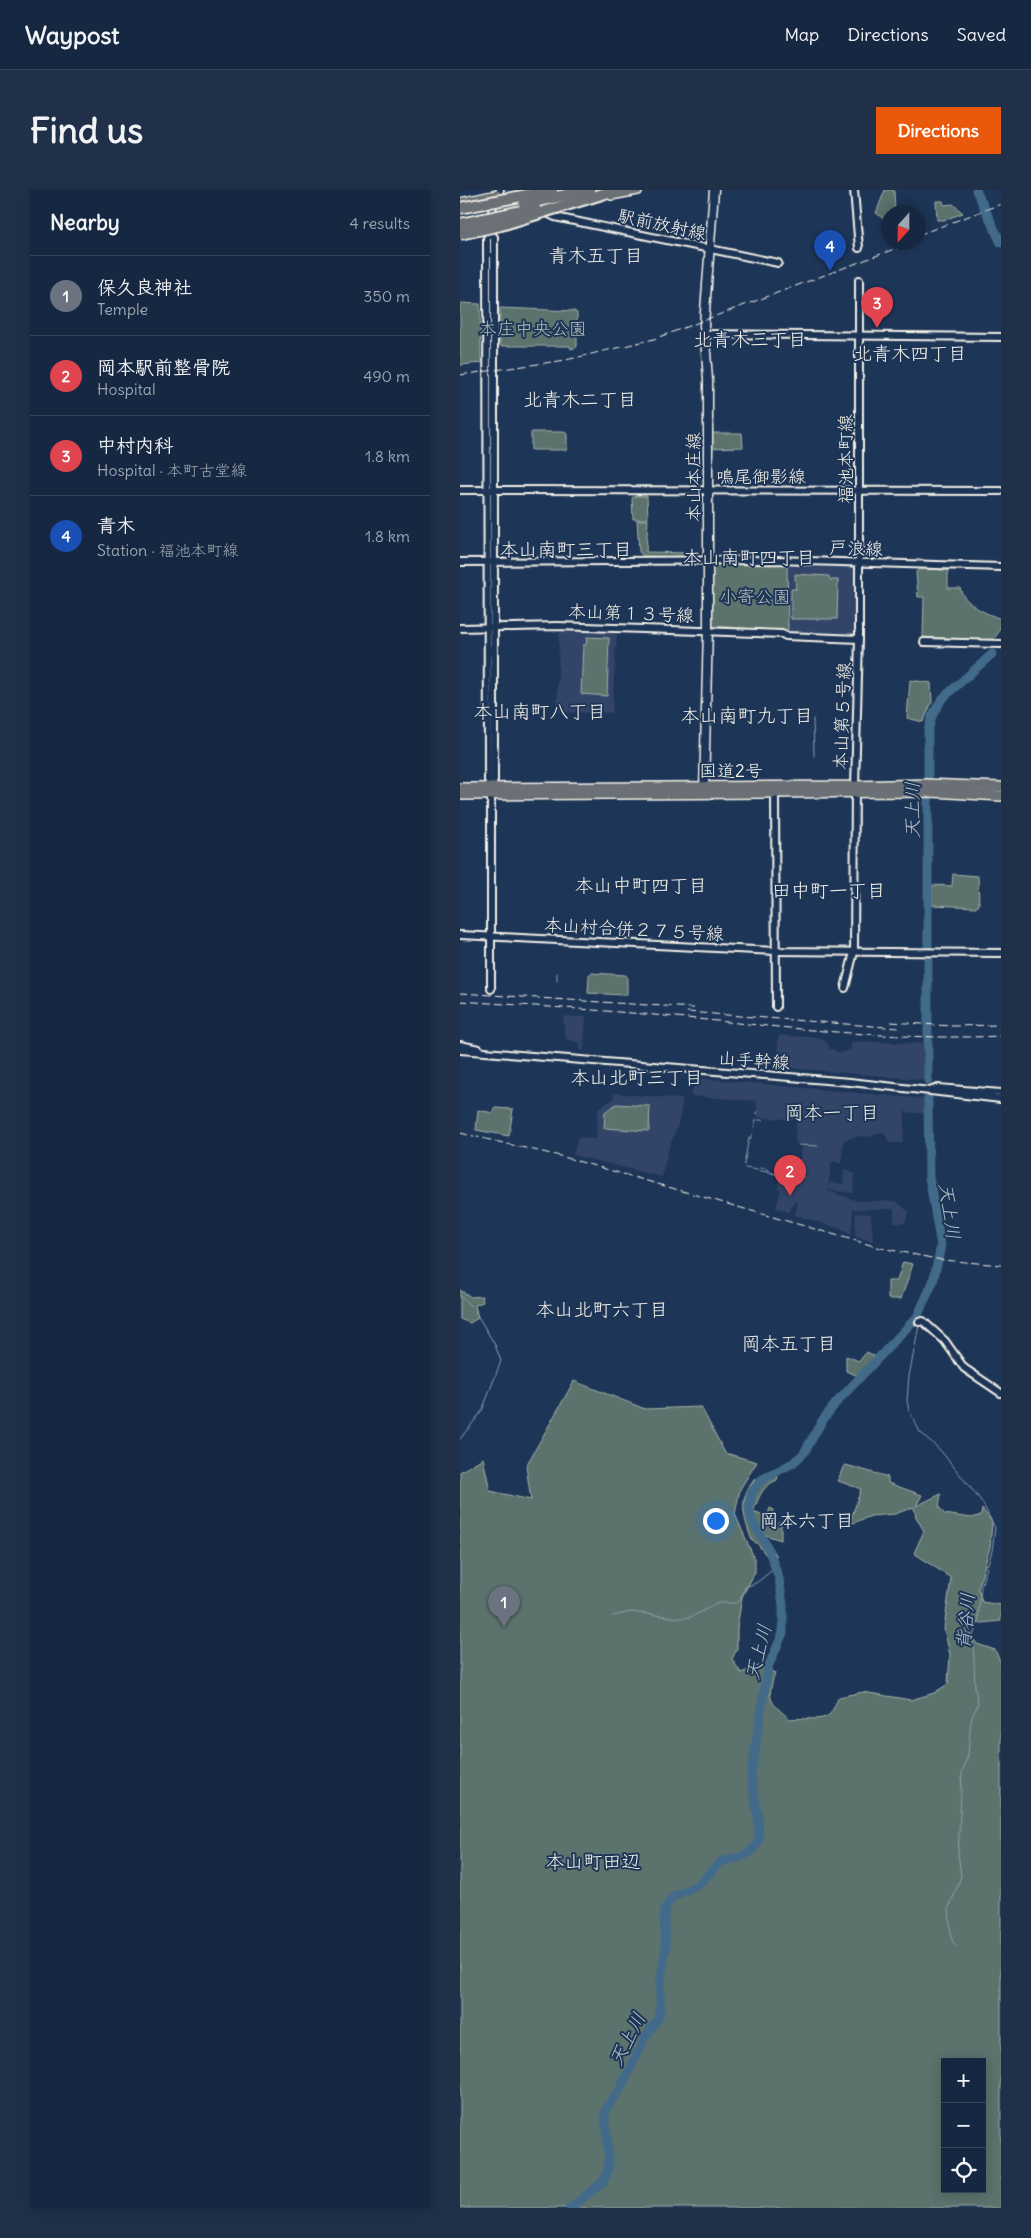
<!DOCTYPE html>
<html lang="en">
<head>
<meta charset="utf-8">
<style>
  :root { --surface:#162841; --page:#1f3048; --text:#f1f3f6; --muted:#9ea6b1; --line:#35445a; --accent:#ea580c }
  body { margin:0; font-family:Delius,"Klee One",sans-serif; background:var(--page); color:var(--text) }
  .controls { position:absolute; right:15px; bottom:15px; display:grid; overflow:hidden; border-radius:0px; box-shadow:0 2px 12px #0003 }
  .controls button { width:45px; height:45px; display:grid; place-items:center; padding:0; border:0; border-bottom:1px solid var(--line); background:var(--surface); color:var(--text); font:25px sans-serif }
  .compass { position:absolute; left:421px; top:15px; width:45px; height:45px; border-radius:50%; background:var(--surface); box-shadow:0 2px 12px #0003; rotate:201deg }
  .you { position:absolute; left:255px; top:1330px; width:18px; height:18px; margin:-12px; border:4px solid #fff; border-radius:50%; background:#1a73e8; box-shadow:0 0 0 8px #1a73e833 }
  .badge { display:grid; place-items:center; width:32px; height:32px; border-radius:50%; background:var(--accent); color:#fff; font-size:16px; font-weight:700 }
  .pin { position:absolute; translate:-50% -41px; filter:drop-shadow(0 1px 2px #0008) }
  .pin::after { content:''; position:absolute; top:26px; width:18px; height:15px; background:inherit; clip-path:polygon(0 0,100% 0,50% 100%) }
  .list { margin:0; padding:0; list-style:none }
  h2 { display:flex; justify-content:space-between; align-items:center; height:65px; margin:0; padding:0 20px; font-size:21px }
  h2 small { font-size:16px; font-weight:400; color:var(--muted) }
  .list li { display:grid; grid-template-columns:32px 1fr auto; gap:15px; align-items:center; box-sizing:border-box; height:80px; padding:0 20px; border-top:1px solid var(--line) }
  .list b { display:block; font-size:19px; white-space:nowrap }
  .list p { margin:0; font-size:16px; white-space:nowrap; color:var(--muted) }
  .list em { font-size:16px; font-style:normal; color:var(--muted) }
  .icon { flex:none; width:28px; height:28px; fill:none; stroke:currentColor; stroke-width:2; stroke-linecap:round; stroke-linejoin:round }
  .map { position:relative; flex:none; width:541px; height:2018px; overflow:hidden; border-radius:0px }
  header { display:flex; align-items:center; gap:30px; box-sizing:border-box; height:70px; padding:0 25px; background:var(--surface); border-bottom:1px solid var(--line) }
  header strong { font-size:24px }
  nav { display:flex; gap:28px; margin-inline-start:auto; font-size:18px }
  .intro { display:flex; align-items:center; justify-content:space-between; box-sizing:border-box; height:120px; padding:0 30px }
  h1 { margin:0; font-size:35px }
  .button { padding:12px 22px; border-radius:0px; background:var(--accent); color:#fff; font-size:18px; font-weight:700 }
  main { display:flex; gap:30px; padding:0 30px }
  aside { flex:1; background:var(--surface); border-radius:0px; box-shadow:0 2px 12px #0003 }
  .map>svg:first-child { display:block }
</style>
</head>
<body>
<header>
<strong>Waypost</strong>
<nav><a>Map</a><a>Directions</a><a>Saved</a></nav>
</header>
<div class="intro"><h1>Find us</h1><a class="button">Directions</a></div>
<main>
<aside>
<h2>Nearby<small>4 results</small></h2>
<ul class="list">
<li><span class="badge" style="background:#6b7280">1</span><div><b>保久良神社</b><p>Temple</p></div><em>350 m</em></li>
<li><span class="badge" style="background:#e0444e">2</span><div><b>岡本駅前整骨院</b><p>Hospital</p></div><em>490 m</em></li>
<li><span class="badge" style="background:#e0444e">3</span><div><b>中村内科</b><p>Hospital · 本町古堂線</p></div><em>1.8 km</em></li>
<li><span class="badge" style="background:#1a4fb4">4</span><div><b>青木</b><p>Station · 福池本町線</p></div><em>1.8 km</em></li>
</ul>
</aside>
<div class="map">
<svg width="541" height="2018" viewBox="0 0 541 2018">
  <rect width="100%" height="100%" fill="#1d3557"/>
  <filter id="ink" filterUnits="userSpaceOnUse"><feTurbulence type="fractalNoise" baseFrequency=".02" numOctaves="2"/><feDisplacementMap in="SourceGraphic" scale="10" xChannelSelector="R" yChannelSelector="G"/><feConvolveMatrix kernelMatrix="1 2 1 2 8 2 1 2 1" color-interpolation-filters="sRGB"/></filter>
  <g filter="url(#ink)">
    <g fill="#304568">
      <path d="M327 373 394 376 397 379V445L395 446 328 442Z"/>
      <path d="M102 440 157 442 152 523 97 522 99 443Z"/>
      <path d="M105 826 126 827 124 861 119 860V853L106 849 103 828Z"/>
      <path d="M318 845 361 848 369 855V859L375 860 379 863 391 860V853L394 851 465 854V890L318 877Z"/>
      <path d="M237 888 466 909V924L445 922 443 953H429L424 942 417 943 411 947 401 946 384 950 381 974 373 971 371 974 368 1001 398 1011H436L449 1022 445 1033H434V1019H393L391 1045 378 1038 335 1025 338 1012 335 1011 329 1022 316 1018 321 999 318 998 320 986 332 987 333 968 340 969 341 954 335 953 336 930 297 927V911L230 906Z"/>
      <path d="M154 903 223 909 218 935 207 963 202 987 113 965 118 947 136 949 138 919 153 909Z"/>
      <path d="M384 979 395 984 393 1003 369 1000 370 992 383 994Z"/>
      <path d="M396 1023 411 1024 413 1051 395 1047Z"/>
    </g>
    <g fill="#5b726d" stroke="#a8b2aa" fill-rule="evenodd">
      <path d="M425 0H434L435 22H428V27L425 30 416 23Z"/>
      <path d="M476 11H483L484 15 493 14 503 23 484 30H477Z"/>
      <path d="M0 113 20 114 21 173 0 175Z"/>
      <path d="M40 118 114 121 117 123V157L111 159 110 156H40Z"/>
      <path d="M72 242H105L107 244V260H71V243Z"/>
      <path d="M249 243H282L283 257 249 258Z"/>
      <path d="M175 306H187L188 329H173L172 308Z"/>
      <path d="M177 330H188L186 362 230 363V367L183 366 179 362Z"/>
      <path d="M327 373 328 441 251 436 250 376 253 374Z"/>
      <path d="M459 379 488 380V398H500C505 415 525 423 541 429 541 439 539 444 532 450L463 447 464 407H458L456 382Z"/>
      <path d="M335 384 369 386 370 390H378L377 429H331V399H336Z"/>
      <path d="M127 447 149 448 147 506 121 504 123 455H126Z"/>
      <path d="M450 490 471 493 472 512 463 532 447 528Z"/>
      <path d="M493 684 518 686 519 715 517 717 472 715V695L492 696Z"/>
      <path d="M131 783 165 785 167 786V804L163 805 128 803 129 785Z"/>
      <path d="M156 914 190 916 189 941 144 938 145 922Z"/>
      <path d="M35 918 53 919 49 946 16 940 18 920 33 923Z"/>
      <path d="M443 1072 453 1074 441 1109H428V1091H437Z"/>
      <path d="M0 1100 11 1107 22 1106 23 1112 15 1115 18 1128 10 1133 0 1129Z"/>
      <path d="M407 1162 416 1167 398 1186 386 1181V1166L399 1171Z"/>
      <path d="M114 1191 185 1219 241 1217 265 1263 297 1272 280 1299 275 1324 295 1370V1382L282 1407 277 1438V1459L272 1469 281 1483 299 1476 315 1483C306 1510 310 1512 330 1529 341 1527 361 1532 369 1525 373 1521 376 1512 379 1507L403 1502 451 1510 474 1503 488 1494 490 1465 484 1439 491 1388 454 1363 464 1341 456 1327 454 1317 435 1324 411 1326 393 1333 390 1332 401 1299 378 1291 383 1277 386 1275 428 1287V1293L462 1305 456 1316 481 1304 479 1317 484 1324 512 1328 521 1325 522 1319 532 1332 530 1357 518 1399 522 1412 541 1415V1431L512 1434 510 1444 517 1454 535 1460 541 1473V2018H0V1282L23 1268 30 1301 71 1310 66 1276ZM485 1872H522V1999H485Z"/>
      <path d="M314 1285 318 1286 317 1290C302 1296 299 1307 293 1322L307 1327 310 1318 314 1320 309 1335 315 1338 318 1332 321 1333V1350L305 1345 308 1356 316 1364V1367L309 1369 297 1353 292 1351C284 1328 277 1309 295 1289L287 1309 288 1312 305 1290Z"/>
    </g>
    <g fill="none" stroke-linecap="round" stroke-linejoin="round">
      <g stroke="#8aa1b0" stroke-width="1">
        <path d="M353 529 354 566"/>
        <path d="M97 791V783"/>
        <path d="M297 924V921"/>
        <path d="M298 930H303"/>
        <path d="M294 937 296 930"/>
        <path d="M290 950 292 944"/>
        <path d="M338 955 358 956"/>
        <path d="M284 975 289 947"/>
        <path d="M285 978C301 980 312 984 327 986"/>
        <path d="M300 978 308 979 311 983 344 987"/>
        <path d="M0 1106 11 1116"/>
        <path d="M459 1124V1128"/>
        <path d="M462 1135 479 1151 505 1185 541 1207"/>
        <path d="M459 1136 449 1186 447 1210 449 1221 460 1242 481 1261 522 1312 535 1338 532 1361 521 1396 518 1433 513 1445 515 1499 518 1513 511 1530 508 1565 502 1583 498 1663 501 1686 489 1718 491 1748 496 1757"/>
        <path d="M0 1249 22 1221 41 1171 35 1155 15 1121"/>
        <path d="M153 1426 170 1422 220 1428 231 1427 258 1413H276L280 1410 285 1397 296 1393 315 1378"/>
      </g>
      <g stroke="#436b8a" stroke-width="9">
        <path d="M516 0 541 53"/>
        <path d="M468 890V541L472 526 482 509 532 464"/>
        <path d="M110 2018 144 1991 149 1977 145 1922 148 1915 159 1901 182 1855 183 1850 198 1829 200 1821V1793L206 1758 204 1729 205 1719 209 1712 213 1707 239 1694 262 1671 281 1667 293 1660 299 1650 298 1627 291 1586 308 1477 323 1443V1415L319 1388 308 1358 291 1329 289 1318 291 1304 301 1290 333 1273 344 1263 362 1231 376 1213 457 1127 473 1092 481 1056 469 987 468 909"/>
      </g>
      <defs>
        <g id="tertiary">
          <path d="M394 0 399 58"/>
          <path d="M85 22 95 27 318 73"/>
          <path d="M31 29 33 16 40 0"/>
          <path d="M31 44 27 48 28 590 31 598V799"/>
          <path d="M245 144 541 147"/>
          <path d="M0 300 541 301"/>
          <path d="M0 372 316 370 541 377"/>
          <path d="M0 438 98 436 322 444 326 446 399 449"/>
          <path d="M464 452 541 454"/>
          <path d="M31 598 34 590V47L31 44V39"/>
          <path d="M315 601 316 817"/>
          <path d="M0 745 316 761 541 763"/>
          <path d="M385 798 394 762 395 596 399 449V90"/>
          <path d="M0 855 19 859"/>
          <path d="M0 860 390 892 541 909"/>
          <path d="M472 900 478 898 541 903"/>
          <path d="M459 1132 463 1131 485 1151 504 1178 541 1203"/>
        </g>
        <path id="secondary" d="M244 602 248 437V190L244 135 254 0"/>
        <g id="trunk">
          <path d="M151 5 178 0"/>
          <path d="M0 13 37 5"/>
          <path d="M0 598 395 596 466 594 541 597"/>
          <path d="M0 605 472 602 541 606"/>
        </g>
        <path id="motorway" d="M142 4 159 0"/>
      </defs>
      <use href="#tertiary" stroke="#f4f1e8" stroke-width="10"/>
      <use href="#secondary" stroke="#f4f1e8" stroke-width="11"/>
      <use href="#trunk" stroke="#f4f1e8" stroke-width="12"/>
      <use href="#motorway" stroke="#f4f1e8" stroke-width="14"/>
      <use href="#tertiary" stroke="#1d3557" stroke-width="6"/>
      <use href="#secondary" stroke="#1d3557" stroke-width="8"/>
      <use href="#trunk" stroke="#6a7074" stroke-width="9"/>
      <use href="#motorway" stroke="#6a7074" stroke-width="10"/>
      <g stroke="#f4f1e8" stroke-width="1" stroke-dasharray="8 4" stroke-linecap="butt">
        <path d="M458 45 541 14"/>
        <path d="M0 185 106 170 194 149 453 52"/>
        <path d="M0 803 234 818"/>
        <path d="M0 811C72 816 144 820 216 827 323 837 433 851 541 846"/>
        <path d="M227 822 439 838"/>
        <path d="M431 832 492 836 541 835"/>
        <path d="M0 943 100 966 421 1058 482 1070 541 1075"/>
      </g>
      <defs>
        <g id="motorway-bridge">
          <path d="M64 14 129 0"/>
          <path d="M0 18 92 0"/>
          <path d="M0 34 75 18"/>
          <path d="M0 44 41 35 142 4"/>
        </g>
      </defs>
      <use href="#motorway-bridge" stroke="#f4f1e8" stroke-width="14" stroke-linecap="butt"/>
      <use href="#motorway-bridge" stroke="#6a7074" stroke-width="10"/>
    </g>
  </g>
  <g text-anchor="middle" dominant-baseline="central" stroke-width="4" stroke-linejoin="round" paint-order="stroke">
    <g font-size="18" fill="#f4f1e8" stroke="#1d3557">
      <text transform="translate(202 34) rotate(12)">駅前放射線</text>
      <text transform="translate(385 269) rotate(-90)">福池本町線</text>
      <text x="301" y="286">鳴尾御影線</text>
      <text transform="translate(233 287) rotate(-90)">本山本庄線</text>
      <text transform="translate(396 358) rotate(2)">戸浪線</text>
      <text transform="translate(171 423) rotate(2)">本山第１３号線</text>
      <text transform="translate(382 526) rotate(-88)">本山第５号線</text>
      <text x="271" y="580">国道2号</text>
      <text transform="translate(174 739) rotate(3)">本山村合併２７５号線</text>
      <text transform="translate(294 870) rotate(4)">山手幹線</text>
    </g>
    <g font-size="18" fill="#b7beb7" stroke="#1d3557">
      <text x="73" y="138">本庄中央公園</text>
      <text x="295" y="406">小寄公園</text>
    </g>
    <g font-size="19" fill="#f4f1e8" stroke="#1d3557">
      <text x="136" y="65">青木五丁目</text>
      <text x="290" y="149">北青木三丁目</text>
      <text x="450" y="163">北青木四丁目</text>
      <text x="120" y="209">北青木二丁目</text>
      <text x="106" y="359">本山南町三丁目</text>
      <text x="289" y="367">本山南町四丁目</text>
      <text x="80" y="521">本山南町八丁目</text>
      <text x="287" y="525">本山南町九丁目</text>
      <text x="181" y="695">本山中町四丁目</text>
      <text x="369" y="700">田中町一丁目</text>
      <text x="177" y="887">本山北町三丁目</text>
      <text x="372" y="922">岡本一丁目</text>
      <text x="142" y="1119">本山北町六丁目</text>
      <text x="329" y="1153">岡本五丁目</text>
      <text x="347" y="1330">岡本六丁目</text>
      <text x="133" y="1671">本山町田辺</text>
    </g>
    <g font-size="19" font-style="italic" fill="#b6c2c7" stroke="#1d3557">
      <text transform="translate(452 620) rotate(-90)">天上川</text>
      <text transform="translate(490 1021) rotate(82)">天上川</text>
      <text transform="translate(505 1431) rotate(-85)">背谷川</text>
      <text transform="translate(298 1462) rotate(-76)">天上川</text>
      <text transform="translate(167 1849) rotate(-63)">天上川</text>
    </g>
  </g>
</svg>
<div class="controls">
<button>+</button>
<button>−</button>
<button><svg class="icon" aria-label="locate" viewBox="0 0 24 24"><circle cx="12" cy="12" r="6"/><path d="M12 2v4M12 18v4M2 12h4M18 12h4"/></svg></button>
</div>
<svg class="compass" viewBox="-18 -18 36 36"><path d="M0-13l5 13h-10z" fill="#e53935"/><path d="M0 13l5-13h-10z" fill="#9ea6b1"/></svg>
<div class="you"></div>
<div class="pin badge" style="left:44px;top:1437px;background:#6b7280">1</div>
<div class="pin badge" style="left:330px;top:1006px;background:#e0444e">2</div>
<div class="pin badge" style="left:417px;top:138px;background:#e0444e">3</div>
<div class="pin badge" style="left:370px;top:81px;background:#1a4fb4">4</div>
</div>
</main>
</body>
</html>
